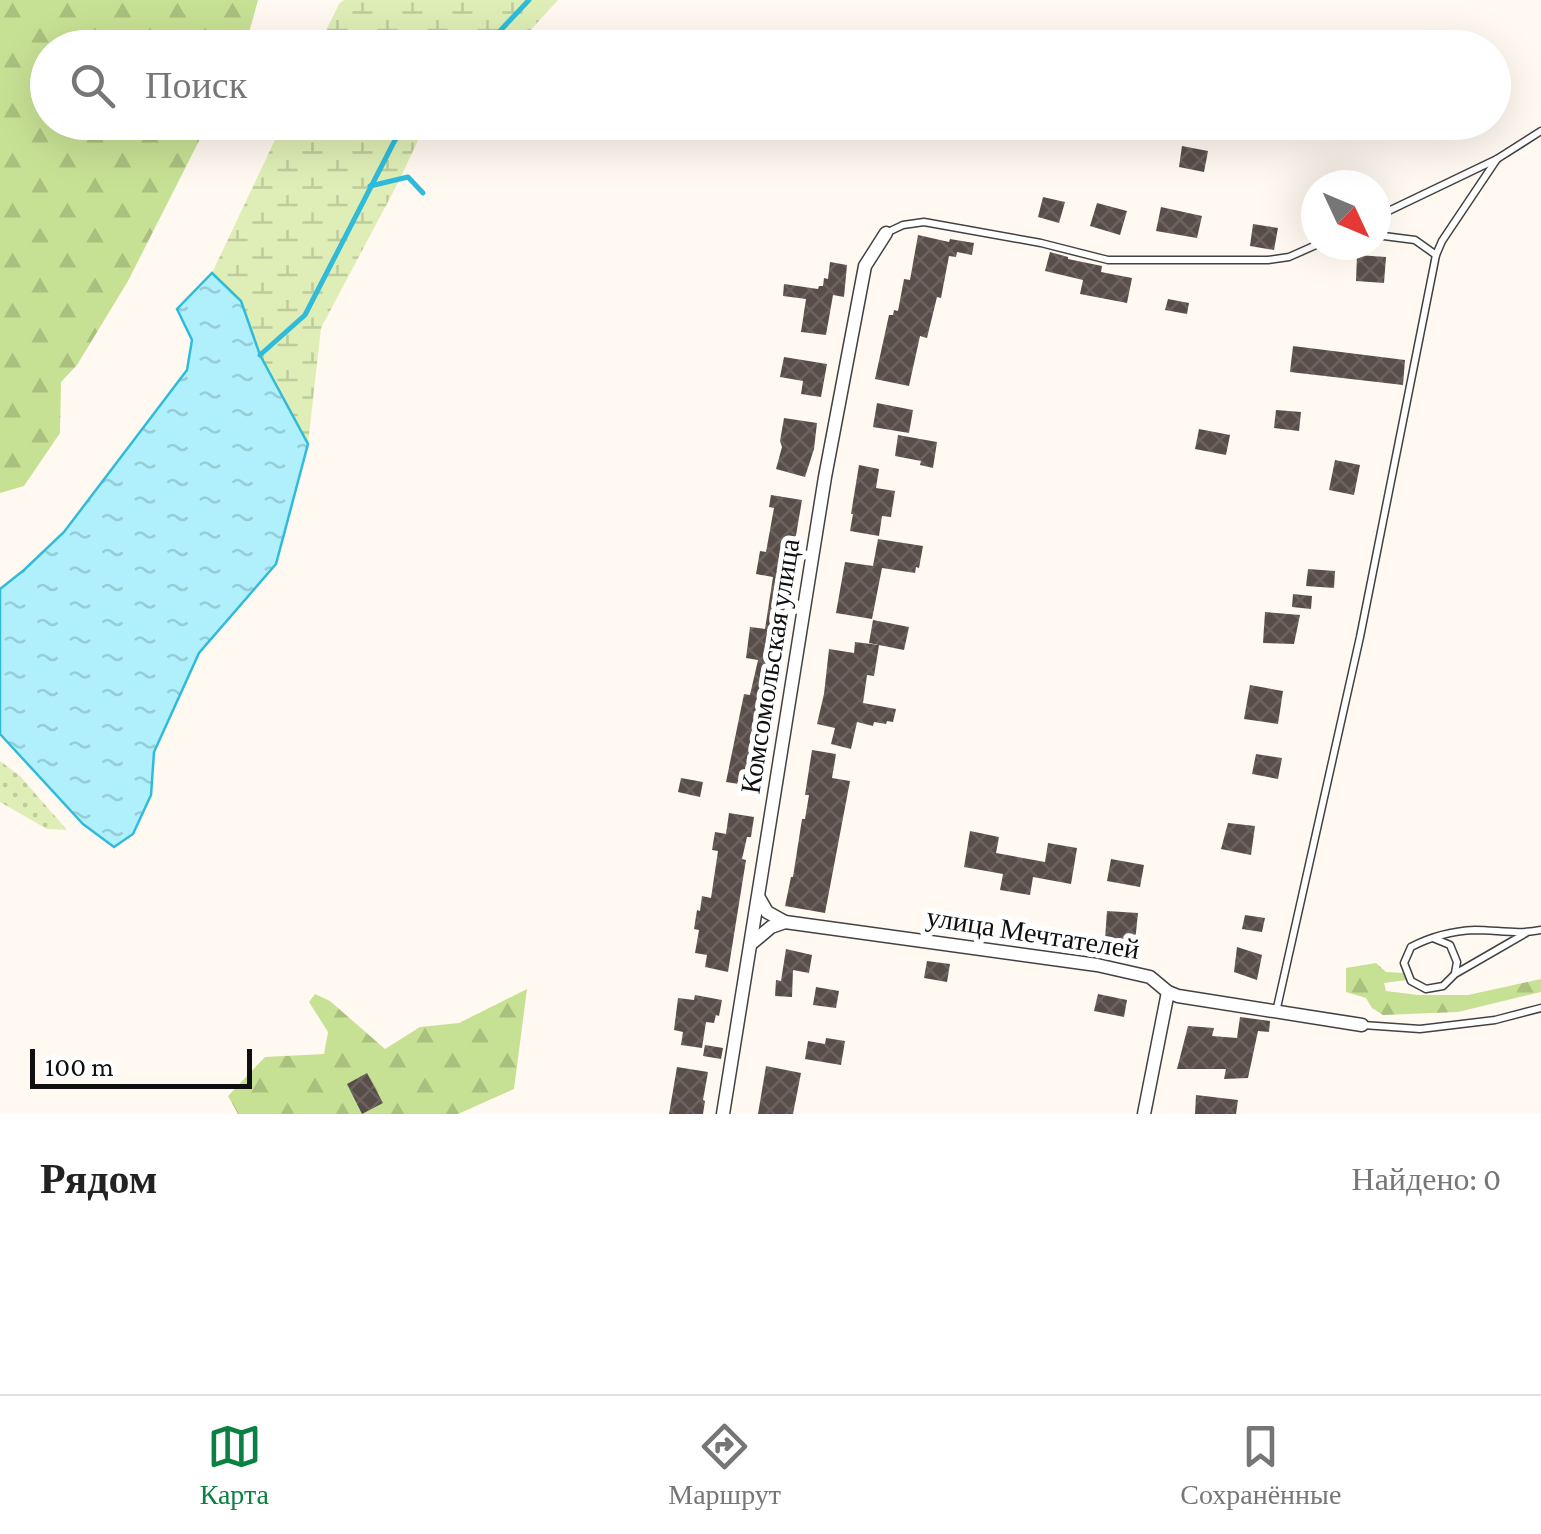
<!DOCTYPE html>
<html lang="ru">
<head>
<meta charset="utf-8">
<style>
  :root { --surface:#fff; --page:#f6f6f6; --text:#222; --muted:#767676; --line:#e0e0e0; --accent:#0b8043 }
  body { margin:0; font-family:"Crimson Pro",serif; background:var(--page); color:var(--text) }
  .compass { position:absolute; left:1301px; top:170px; width:90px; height:90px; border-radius:50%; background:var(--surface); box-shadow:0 10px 40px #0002; rotate:134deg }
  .scale { position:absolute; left:30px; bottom:25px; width:222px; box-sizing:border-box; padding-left:10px; border:5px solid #0f0f0f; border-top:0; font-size:28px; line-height:35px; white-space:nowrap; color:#0f0f0f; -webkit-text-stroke:8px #fff; paint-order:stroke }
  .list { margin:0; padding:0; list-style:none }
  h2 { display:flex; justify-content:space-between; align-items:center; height:130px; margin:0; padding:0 40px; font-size:42px }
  h2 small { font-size:32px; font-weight:400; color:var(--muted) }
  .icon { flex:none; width:55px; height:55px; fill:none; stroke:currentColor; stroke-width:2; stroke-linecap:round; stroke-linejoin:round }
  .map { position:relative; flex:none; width:1541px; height:1114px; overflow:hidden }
  .search { position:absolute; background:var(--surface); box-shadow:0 10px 40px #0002; left:30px; right:30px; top:30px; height:110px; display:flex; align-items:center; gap:25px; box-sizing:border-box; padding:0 35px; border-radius:55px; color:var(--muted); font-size:38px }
  .sheet { height:280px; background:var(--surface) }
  nav { display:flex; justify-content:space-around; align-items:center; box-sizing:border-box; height:140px; border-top:2px solid var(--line); background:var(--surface); font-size:28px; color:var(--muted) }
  nav a { display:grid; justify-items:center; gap:5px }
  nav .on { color:var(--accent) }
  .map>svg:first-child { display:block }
</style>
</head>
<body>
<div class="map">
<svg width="1541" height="1114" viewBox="0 0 1541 1114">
  <defs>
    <pattern id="grass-dots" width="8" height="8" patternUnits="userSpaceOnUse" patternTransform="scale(2.5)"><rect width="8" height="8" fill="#dfeeb6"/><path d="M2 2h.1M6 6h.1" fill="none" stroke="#becb9b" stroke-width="1.8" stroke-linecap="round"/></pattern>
    <pattern id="forest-firs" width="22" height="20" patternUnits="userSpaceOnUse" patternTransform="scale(2.5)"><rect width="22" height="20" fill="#c7e194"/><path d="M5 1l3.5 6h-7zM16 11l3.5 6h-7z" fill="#aac07e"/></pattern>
    <pattern id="wetland-marsh" width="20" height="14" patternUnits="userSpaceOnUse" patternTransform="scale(2.5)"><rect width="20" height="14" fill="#dfeeb6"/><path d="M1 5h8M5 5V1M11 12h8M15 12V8" fill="none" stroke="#becb9b"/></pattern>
    <pattern id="water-ripples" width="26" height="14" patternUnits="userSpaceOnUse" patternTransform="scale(2.5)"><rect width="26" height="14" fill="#b0f0fc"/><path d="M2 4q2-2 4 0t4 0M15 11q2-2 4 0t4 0" fill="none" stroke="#96cdd7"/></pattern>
    <pattern id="building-cross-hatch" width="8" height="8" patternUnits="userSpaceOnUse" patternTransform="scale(2.5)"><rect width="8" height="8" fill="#594d4a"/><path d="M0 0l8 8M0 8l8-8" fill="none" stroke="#6c6260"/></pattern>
  </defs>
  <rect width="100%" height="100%" fill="#fff9f1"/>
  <path fill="url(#grass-dots)" d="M0 761 20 776 67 830 47 829 0 802Z"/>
  <g fill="url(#forest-firs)">
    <path d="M0 0H258L245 47 48 48V122L208 123 128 281 77 365 61 382 60 433 24 486 0 493Z"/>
    <path d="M1376 963 1386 972 1404 973 1407 980 1384 983 1386 991 1419 995H1468L1541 979V992L1458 1012 1383 1015 1372 1008 1366 998 1346 992V968Z"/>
    <path d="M527 989 514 1089 458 1114H238L228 1096 265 1057 324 1054 328 1032 309 1002 315 994 330 1001 385 1049 420 1027 459 1023Z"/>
  </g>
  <g fill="url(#wetland-marsh)">
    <path d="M344 0H558L515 47H318L339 4Z"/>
    <path d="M283 123H426L399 181 321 328 308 444 260 355 241 301 212 273Z"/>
  </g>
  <path fill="url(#water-ripples)" stroke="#30bbda" stroke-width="2.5" d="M212 273 241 301 260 355 308 444 276 564 199 653 154 752 151 795 133 834 114 847 83 824 0 734V589L24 570 64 532 187 370 192 340 177 309Z"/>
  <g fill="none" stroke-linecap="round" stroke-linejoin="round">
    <g stroke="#30bbda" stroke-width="5">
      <path d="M484 48 529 0"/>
      <path d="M370 186 408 177 423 193"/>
      <path d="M260 355 305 315 395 140 413 122"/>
    </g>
  </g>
  <g fill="url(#building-cross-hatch)">
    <path d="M1182 146 1208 151 1204 172 1179 167Z"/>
    <path d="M1043 197 1065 202 1059 223 1038 217Z"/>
    <path d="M1097 203 1127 211 1120 235 1090 226Z"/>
    <path d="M1161 207 1202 216 1197 238 1156 231Z"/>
    <path d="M1253 224 1278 228 1274 250 1250 246Z"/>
    <path d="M918 235 949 242 950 239 974 243 972 255 957 252 956 257 949 256 941 298 937 297 927 338 920 336 909 386 875 379 889 315H893L894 310 898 311 904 279 910 280Z"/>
    <path d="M1050 252 1068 257V259L1102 266 1101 272 1132 278 1127 303 1080 294 1083 280 1045 271Z"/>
    <path d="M1357 255 1386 257 1384 283 1356 281Z"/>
    <path d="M830 262 847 265 844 297 833 295 826 335 801 332 806 299 783 296 784 284 818 289 819 286H823L824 278 828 279Z"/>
    <path d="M1168 299 1189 303 1187 314 1165 310Z"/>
    <path d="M1293 346 1405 360 1403 385 1290 372Z"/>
    <path d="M784 357 827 364 821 397 801 394 803 381 780 377Z"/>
    <path d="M877 403 913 410 909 433 873 427Z"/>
    <path d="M1276 410 1301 412 1299 431 1274 428Z"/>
    <path d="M784 418 817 423 814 449 805 477 776 469 782 447 780 441Z"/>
    <path d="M1199 429 1230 435 1226 455 1195 449Z"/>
    <path d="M898 435 937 442 933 468 920 465 921 461 895 456Z"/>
    <path d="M1335 460 1360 465 1354 495 1329 490Z"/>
    <path d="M859 465 879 469 876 488 895 491 891 517 882 516 879 536 850 531 853 514H851Z"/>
    <path d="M771 495 802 500 791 565 786 564 780 600H786L775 674 766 712 759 710 749 754 763 757 758 787 726 782 744 694 750 695 758 660 746 658 750 627 765 629 773 577 756 574 760 551 766 552 774 508 769 507Z"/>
    <path d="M878 539 923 546 919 568 916 567 915 573 882 568 872 619 836 613 845 562 873 566Z"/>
    <path d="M1308 569 1335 571 1334 588 1306 586Z"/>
    <path d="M1293 594 1312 596 1311 609 1292 607Z"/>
    <path d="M1265 612 1300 615 1294 644 1263 643Z"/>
    <path d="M873 620 909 627 904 650 869 643Z"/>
    <path d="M855 642 879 645 874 676 867 675 863 703 896 709 893 722 887 721 886 724 874 722 873 726 857 722 851 749 831 744 835 728 817 724 824 694 829 649 854 653Z"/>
    <path d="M1250 685 1283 691 1278 724 1244 719Z"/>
    <path d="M812 750 836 754 832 778 850 781 825 913 785 906 791 877H793L802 819H805L809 795H805Z"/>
    <path d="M1256 754 1282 758 1278 779 1252 774Z"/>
    <path d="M681 778 703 782 700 797 678 792Z"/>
    <path d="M729 813 754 817 751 837H747L742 859 746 860 728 972 705 967 707 955 695 953 699 930 694 929 697 910 700 911 702 896 711 898 718 851 712 850 715 832 726 834Z"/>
    <path d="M1228 823 1255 826 1251 855 1221 849Z"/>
    <path d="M970 831 999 837 996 853 1045 862 1048 843 1077 848 1071 884 1033 877 1030 895 1000 890 1003 874 964 867Z"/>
    <path d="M1111 859 1144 865 1140 887 1107 881Z"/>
    <path d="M1107 911 1138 913 1135 942 1105 939Z"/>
    <path d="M1245 915 1265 918 1262 932 1242 929Z"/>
    <path d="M1237 947 1262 955 1257 980 1234 972Z"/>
    <path d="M786 949 812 955 809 973 793 970 792 997 775 996 776 980 781 981Z"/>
    <path d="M927 961 950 964 947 982 924 978Z"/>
    <path d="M816 987 839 991 836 1008 813 1005Z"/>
    <path d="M1098 994 1127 1000 1124 1017 1094 1011Z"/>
    <path d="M695 995 722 1000 719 1016 716 1015 714 1023 706 1022 702 1048 681 1045 683 1032 674 1030 678 998 694 1000Z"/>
    <path d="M1240 1017 1270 1021 1269 1032 1258 1031 1248 1078 1224 1079 1226 1069H1177L1188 1026 1214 1028 1212 1036 1237 1038Z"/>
    <path d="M826 1038 845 1041 841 1065 805 1059 808 1041 825 1044Z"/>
    <path d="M705 1045 723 1048 721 1059 703 1056Z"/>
    <path d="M766 1066 801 1073 793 1114H758Z"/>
    <path d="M677 1067 708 1072 703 1100 705 1101 703 1114H669Z"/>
    <path d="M367 1073 383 1103 362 1114 347 1084Z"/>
    <path d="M1196 1095 1238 1100 1236 1114H1195Z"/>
  </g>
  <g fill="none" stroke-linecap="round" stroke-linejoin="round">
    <defs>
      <g id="lane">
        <path d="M1376 217 1497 159 1541 131"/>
        <path d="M886 233 903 225 924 222 1041 243 1108 260H1268L1289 257 1316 245"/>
        <path d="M1376 235 1415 240 1436 255"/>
        <path d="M1526 933 1455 974 1443 986 1426 989 1411 981 1404 963 1411 947C1430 937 1452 931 1475 930 1497 930 1519 935 1541 930"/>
        <path d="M1433 938 1450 945 1457 962 1455 973"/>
        <path d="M1276 1012 1360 637 1436 255 1442 241 1497 159"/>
        <path d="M1363 1025 1420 1029 1495 1020 1541 1008"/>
      </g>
      <g id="street">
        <path d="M759 898 767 912 785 922 1097 965 1150 977 1168 992 1178 996 1362 1025"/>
        <path d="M752 943 771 927 785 922"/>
        <path d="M723 1114 825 477 865 266 886 233"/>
        <path d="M1144 1114 1168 992"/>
      </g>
    </defs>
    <use href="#lane" stroke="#424242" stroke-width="9"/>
    <use href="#street" stroke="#424242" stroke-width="15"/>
    <use href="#lane" stroke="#fff" stroke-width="6"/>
    <use href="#street" stroke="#fff" stroke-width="12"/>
  </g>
  <g text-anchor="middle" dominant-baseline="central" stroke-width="10" stroke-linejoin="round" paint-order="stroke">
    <g font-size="28" fill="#0f0f0f" stroke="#fff">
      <text transform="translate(770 666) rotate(-81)">Комсомольская улица</text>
      <text transform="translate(1033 933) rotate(9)">улица Мечтателей</text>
    </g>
  </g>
</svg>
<svg class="compass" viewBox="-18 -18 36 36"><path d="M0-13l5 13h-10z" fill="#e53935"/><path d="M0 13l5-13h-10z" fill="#767676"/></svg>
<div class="scale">100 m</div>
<div class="search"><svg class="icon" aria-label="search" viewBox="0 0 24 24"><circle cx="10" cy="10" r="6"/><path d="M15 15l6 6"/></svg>Поиск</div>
</div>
<section class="sheet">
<h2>Рядом<small>Найдено: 0</small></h2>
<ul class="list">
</ul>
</section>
<nav>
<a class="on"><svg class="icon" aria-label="map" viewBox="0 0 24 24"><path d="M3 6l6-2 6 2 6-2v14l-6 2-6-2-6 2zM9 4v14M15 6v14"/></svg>Карта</a>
<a><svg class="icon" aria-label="directions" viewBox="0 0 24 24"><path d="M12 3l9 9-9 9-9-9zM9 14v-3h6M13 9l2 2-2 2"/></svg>Маршрут</a>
<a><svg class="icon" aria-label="saved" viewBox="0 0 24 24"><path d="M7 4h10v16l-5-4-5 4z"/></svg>Сохранённые</a>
</nav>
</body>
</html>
